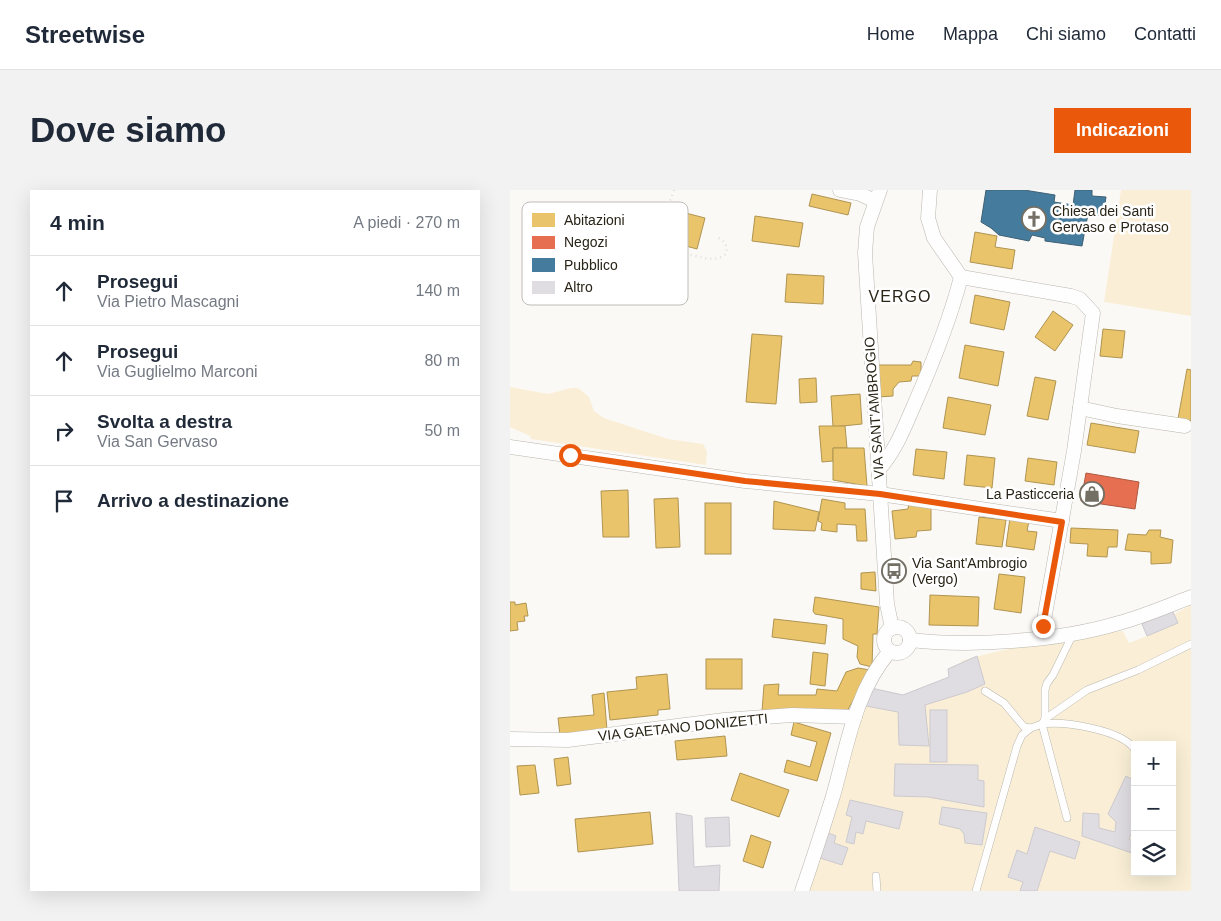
<!DOCTYPE html>
<html lang="it">
<head>
<meta charset="utf-8">
<style>
  :root { --surface:#fff; --page:#f2f2f3; --text:#1f2937; --muted:#747a83; --line:#e0e1e3; --accent:#ea580c }
  body { margin:0; font-family:Helvetica,sans-serif; background:var(--page); color:var(--text) }
  .controls { position:absolute; right:15px; bottom:15px; display:grid; overflow:hidden; border-radius:0px; box-shadow:0 5px 20px #0002 }
  .controls button { width:45px; height:45px; display:grid; place-items:center; padding:0; border:0; border-bottom:1px solid var(--line); background:var(--surface); color:var(--text); font:25px sans-serif }
  .stop { position:absolute; width:15px; height:15px; margin:-11px; border:4px solid #ea580c; border-radius:50%; background:#fff }
  .stop.end { background:#ea580c; border-color:#fff; box-shadow:0 1px 5px #0008 }
  .list { margin:0; padding:0; list-style:none }
  h2 { display:flex; justify-content:space-between; align-items:center; height:65px; margin:0; padding:0 20px; font-size:21px }
  h2 small { font-size:16px; font-weight:400; color:var(--muted) }
  .list li { display:grid; grid-template-columns:32px 1fr auto; gap:15px; align-items:center; box-sizing:border-box; height:70px; padding:0 20px; border-top:1px solid var(--line) }
  .list b { display:block; font-size:19px; white-space:nowrap }
  .list p { margin:0; font-size:16px; white-space:nowrap; color:var(--muted) }
  .list em { font-size:16px; font-style:normal; color:var(--muted) }
  .icon { flex:none; width:28px; height:28px; fill:none; stroke:currentColor; stroke-width:2; stroke-linecap:round; stroke-linejoin:round }
  .map { position:relative; flex:none; width:681px; height:701px; overflow:hidden; border-radius:0px }
  header { display:flex; align-items:center; gap:30px; box-sizing:border-box; height:70px; padding:0 25px; background:var(--surface); border-bottom:1px solid var(--line) }
  header strong { font-size:24px }
  nav { display:flex; gap:28px; margin-inline-start:auto; font-size:18px }
  .intro { display:flex; align-items:center; justify-content:space-between; box-sizing:border-box; height:120px; padding:0 30px }
  h1 { margin:0; font-size:35px }
  .button { padding:12px 22px; border-radius:0px; background:var(--accent); color:#fff; font-size:18px; font-weight:700 }
  main { display:flex; gap:30px; padding:0 30px }
  aside { flex:1; background:var(--surface); border-radius:0px; box-shadow:0 5px 20px #0002 }
  .map>svg:first-child { display:block }
</style>
</head>
<body>
<header>
<strong>Streetwise</strong>
<nav><a>Home</a><a>Mappa</a><a>Chi siamo</a><a>Contatti</a></nav>
</header>
<div class="intro"><h1>Dove siamo</h1><a class="button">Indicazioni</a></div>
<main>
<aside>
<h2>4 min<small>A piedi · 270 m</small></h2>
<ul class="list">
<li><svg class="icon" aria-label="ahead" viewBox="0 0 24 24"><path d="M12 20V5M6 11l6-6 6 6"/></svg><div><b>Prosegui</b><p>Via Pietro Mascagni</p></div><em>140 m</em></li>
<li><svg class="icon" aria-label="ahead" viewBox="0 0 24 24"><path d="M12 20V5M6 11l6-6 6 6"/></svg><div><b>Prosegui</b><p>Via Guglielmo Marconi</p></div><em>80 m</em></li>
<li><svg class="icon" aria-label="right" viewBox="0 0 24 24"><path d="M7 20v-9h11M14 6l5 5-5 5"/></svg><div><b>Svolta a destra</b><p>Via San Gervaso</p></div><em>50 m</em></li>
<li><svg class="icon" aria-label="arrive" viewBox="0 0 24 24"><path d="M6 21V4h12l-3 4 3 4H6"/></svg><div><b>Arrivo a destinazione</b></div></li>
</ul>
</aside>
<div class="map">
<svg width="681" height="701" viewBox="0 0 681 701">
  <rect width="100%" height="100%" fill="#fbf9f6"/>
  <g fill="#faefd6" fill-rule="evenodd">
    <path d="M611 0H681V126L594 112Z"/>
    <path d="M0 197 38 204 61 198H68L79 207 84 221 94 228 158 249 193 254 197 261 196 275 21 249 20 246 0 237Z"/>
    <path d="M681 415V701H294L361 498 393 505 439 487 438 479 452 475 451 471C504 455 559 448 613 441L619 453 637 446 632 434 662 420 664 424ZM625 555H662V682H625Z"/>
  </g>
  <g fill="#e9c46a" stroke="#b09451">
    <path d="M302 4 341 13 338 25 299 16Z"/>
    <path d="M168 21 195 28 187 59 161 52Z"/>
    <path d="M245 26 293 33 289 57 242 51Z"/>
    <path d="M465 42 487 46 485 57 505 60 502 79 460 72Z"/>
    <path d="M277 84 314 86 313 114 275 112Z"/>
    <path d="M465 105 500 112 494 140 460 133Z"/>
    <path d="M543 121 563 135 545 161 525 147Z"/>
    <path d="M593 139 615 141 612 168 590 166Z"/>
    <path d="M242 144 272 146 266 214 236 212Z"/>
    <path d="M455 155 494 162 488 196 449 188Z"/>
    <path d="M403 171 411 172V186H402L401 191 389 192 383 199V206L368 207 367 175H401Z"/>
    <path d="M677 179 681 180V231L668 229Z"/>
    <path d="M525 187 546 191 538 230 517 226Z"/>
    <path d="M306 188 307 212 290 213 289 189Z"/>
    <path d="M350 204 352 234 323 237 321 206Z"/>
    <path d="M438 207 481 215 475 245 433 238Z"/>
    <path d="M581 233 629 241 625 263 577 255Z"/>
    <path d="M309 236H335L337 258H323V271L312 272Z"/>
    <path d="M323 258H354L357 296 323 290Z"/>
    <path d="M406 259 437 262 434 289 403 285Z"/>
    <path d="M457 265 485 268 482 298 454 295Z"/>
    <path d="M518 268 547 272 544 295 515 291Z"/>
    <path d="M118 300 119 347H93L91 301Z"/>
    <path d="M168 308 170 357 146 358 144 309Z"/>
    <path d="M312 309 335 313V319H355L357 351H347L346 335 327 334V342L311 340 312 333 308 331Z"/>
    <path d="M264 311 309 322 305 341 263 339Z"/>
    <rect x="195" y="313" width="26" height="51"/>
    <path d="M399 313 421 316V340L407 341 406 347 385 349 382 321 398 319Z"/>
    <path d="M469 327 496 330 492 357 466 354Z"/>
    <path d="M500 328 519 331 517 341 527 342 524 360 496 356Z"/>
    <path d="M561 338 608 340 607 357H598L597 367 577 366 578 354 560 353Z"/>
    <path d="M639 340H651L650 347 663 350 661 373 641 374V362L615 360 618 344 636 345Z"/>
    <path d="M365 382 366 401 351 399V383Z"/>
    <path d="M489 384 515 387 511 423 484 419Z"/>
    <path d="M420 405 469 407 468 436 419 435Z"/>
    <path d="M305 407 369 417 367 444H363L362 477 350 474 347 467 348 456 333 449V429L305 424 303 421Z"/>
    <path d="M0 412H5V415L16 413 18 426H14L15 431 7 432 8 440 0 441Z"/>
    <path d="M264 429 317 435 315 454 262 447Z"/>
    <path d="M303 462 318 464 315 496 300 494Z"/>
    <rect x="196" y="469" width="36" height="30"/>
    <path d="M348 478 360 480 336 523 252 521 254 495 269 494 268 505H306L307 499 327 501 336 482Z"/>
    <path d="M157 484 160 519 148 520V525L100 530 97 502 127 499 126 487Z"/>
    <path d="M94 503 97 540 50 545 48 528 84 525 82 505Z"/>
    <path d="M284 532 321 543 307 591 274 582 277 570 300 577 307 552 281 545Z"/>
    <path d="M215 546 217 566 167 570 165 551Z"/>
    <path d="M58 567 61 594 47 596 44 569Z"/>
    <path d="M25 575 29 603 10 605 7 576Z"/>
    <path d="M230 583 279 600 269 627 221 610Z"/>
    <path d="M140 622 143 654 68 662 65 629Z"/>
    <path d="M241 645 261 652 253 678 233 671Z"/>
  </g>
  <path fill="#e76f51" stroke="#ae5840" d="M576 283 629 292 625 319 571 311Z"/>
  <path fill="#457b9d" stroke="#3d6175" d="M476 0H514L545 5 544 12 563 15 565 0H582V6L596 7 593 26 578 24 572 56 535 51V48L522 45 519 51 489 45 481 38 471 32Z"/>
  <g fill="#dfdce2" stroke="#cccacf">
    <path d="M662 420 668 433 637 446 632 434Z"/>
    <path d="M467 466 475 494 457 502 415 515 419 556 389 555 388 522 356 516 361 498 393 505 439 487 438 479Z"/>
    <rect x="420" y="520" width="17" height="52"/>
    <path d="M385 574 468 575V590L474 591V617L418 607 384 606Z"/>
    <path d="M616 586 625 591V635L619 649 625 653V664L572 646 573 623 589 624V638L605 642 606 632 598 624Z"/>
    <path d="M340 610 393 622 389 639 356 631 353 644 346 642 344 654 336 652 342 627 336 625Z"/>
    <path d="M432 617 477 623 472 655 455 653 454 644 450 639 429 634Z"/>
    <path d="M166 623 182 626 184 677 210 675 209 701H169Z"/>
    <path d="M219 627 220 656 196 657 195 628Z"/>
    <path d="M525 637 570 652 565 669 540 661 527 701H510L513 692 498 687 507 660 517 664Z"/>
    <path d="M316 642 326 646 324 653 338 658 332 675 307 667Z"/>
  </g>
  <g fill="none" stroke-linecap="round" stroke-linejoin="round">
    <defs>
      <g id="service">
        <path d="M475 501 494 513 514 537 521 538 532 534 535 529V500L537 493 543 485 561 448"/>
        <path d="M535 529 577 500 628 480 681 454"/>
        <path d="M557 628 532 534C555 531 613 540 625 560"/>
        <path d="M366 686 367 701"/>
        <path d="M466 701 507 556 512 545 521 538"/>
      </g>
      <g id="minor">
        <path d="M330 0 350 4 365 11"/>
        <path d="M370 0 357 37 355 63 377 414 382 438"/>
        <path d="M451 87 561 106 570 109 583 123 564 261 531 447"/>
        <path d="M570 218 607 226 675 236"/>
        <path d="M0 257 235 291 370 304 552 331"/>
        <path d="M369 279C386 260 395 236 405 213 423 172 440 130 451 87L424 48 418 28 420 0"/>
        <circle cx="387" cy="450" r="13"/>
        <path d="M400 450C463 457 549 451 609 433 634 426 657 416 681 407"/>
        <path d="M0 549 58 550 214 530 282 525 345 527"/>
        <path d="M292 701C303 669 313 638 323 606 337 557 345 501 380 461"/>
      </g>
    </defs>
    <use href="#service" stroke="#bab6ae" stroke-width="8"/>
    <use href="#minor" stroke="#bab6ae" stroke-width="15"/>
    <path stroke="#e0dfdd" stroke-width="2.5" stroke-dasharray="1 4" stroke-linecap="butt" d="M164 0C152 33 144 57 186 66 197 69 207 71 216 64 218 54 214 51 205 46"/>
    <use href="#service" stroke="#fefefe" stroke-width="7"/>
    <use href="#minor" stroke="#fefefe" stroke-width="14"/>
  </g>
  <g fill="none" stroke-linecap="round" stroke-linejoin="round">
    <path stroke="#ea580c" stroke-width="6" d="M60 265 235 291 370 304 552 332 533 436"/>
  </g>
  <defs>
    <symbol id="church-ring" viewBox="-11 -11 22 22"><circle r="9.5" fill="#fff" stroke="#736f65" stroke-width="1.5"/><path d="M-1.2-6h2.4v3.5h3.3v2.4h-3.3V6h-2.4V-.1h-3.3v-2.4h3.3Z" fill="#736f65"/></symbol>
    <symbol id="shop-ring" viewBox="-11 -11 22 22"><circle r="9.5" fill="#fff" stroke="#736f65" stroke-width="1.5"/><path d="M-5-2.5h2.3a2.7 3.5 0 0 1 5.4 0H5L5.5 6h-11ZM-1.5-2.5h3a1.5 2.3 0 0 0-3 0Z" fill="#736f65"/></symbol>
    <symbol id="bus-ring" viewBox="-11 -11 22 22"><circle r="9.5" fill="#fff" stroke="#736f65" stroke-width="1.5"/><path d="M-5-6H5V4H4V6H2V4H-2V6H-4V4H-5ZM-3.5-4V0h7V-4ZM-3.5 1.2v1.5H-2V1.2ZM2 1.2v1.5H3.5V1.2Z" fill="#736f65"/></symbol>
  </defs>
  <g fill-rule="evenodd">
    <use href="#church-ring" x="510" y="15" width="28" height="28"/>
    <use href="#shop-ring" x="568" y="290" width="28" height="28"/>
    <use href="#bus-ring" x="370" y="367" width="28" height="28"/>
  </g>
  <g text-anchor="middle" dominant-baseline="central" stroke-width="5" stroke-linejoin="round" paint-order="stroke">
    <g font-size="14" fill="#2a2417" stroke="#fff" text-anchor="start">
      <text x="542" y="21">Chiesa dei Santi<tspan x="542" dy="16">Gervaso e Protaso</tspan></text>
      <text x="564" y="304" text-anchor="end">La Pasticceria</text>
      <text x="402" y="373">Via Sant'Ambrogio<tspan x="402" dy="16">(Vergo)</tspan></text>
    </g>
    <g font-size="14" fill="#2a2417" stroke="#fff">
      <text transform="translate(364 218) rotate(-94)">VIA SANT'AMBROGIO</text>
      <text transform="translate(173 537) rotate(-6)">VIA GAETANO DONIZETTI</text>
    </g>
    <g font-size="16" letter-spacing="1" fill="#2a2417" stroke="#fff">
      <text x="390" y="106">VERGO</text>
    </g>
  </g>
  <rect x="12" y="12" width="166" height="103" rx="8" fill="#fff" stroke="#bfbdb9" stroke-width="1"/>
  <rect x="22" y="23" width="23" height="14" fill="#e9c46a"/>
  <rect x="22" y="46" width="23" height="13" fill="#e76f51"/>
  <rect x="22" y="68" width="23" height="14" fill="#457b9d"/>
  <rect x="22" y="91" width="23" height="13" fill="#dfdce2"/>
  <g font-size="14" fill="#2a2417">
    <text x="54" y="35">Abitazioni</text>
    <text x="54" y="57">Negozi</text>
    <text x="54" y="80">Pubblico</text>
    <text x="54" y="102">Altro</text>
  </g>
</svg>
<div class="controls">
<button>+</button>
<button>−</button>
<button><svg class="icon" aria-label="layers" viewBox="0 0 24 24"><path d="M12 4l9 5-9 5-9-5zM3 14l9 5 9-5"/></svg></button>
</div>
<div class="stop" style="left:60px;top:265px"></div>
<div class="stop end" style="left:533px;top:436px"></div>
</div>
</main>
</body>
</html>
